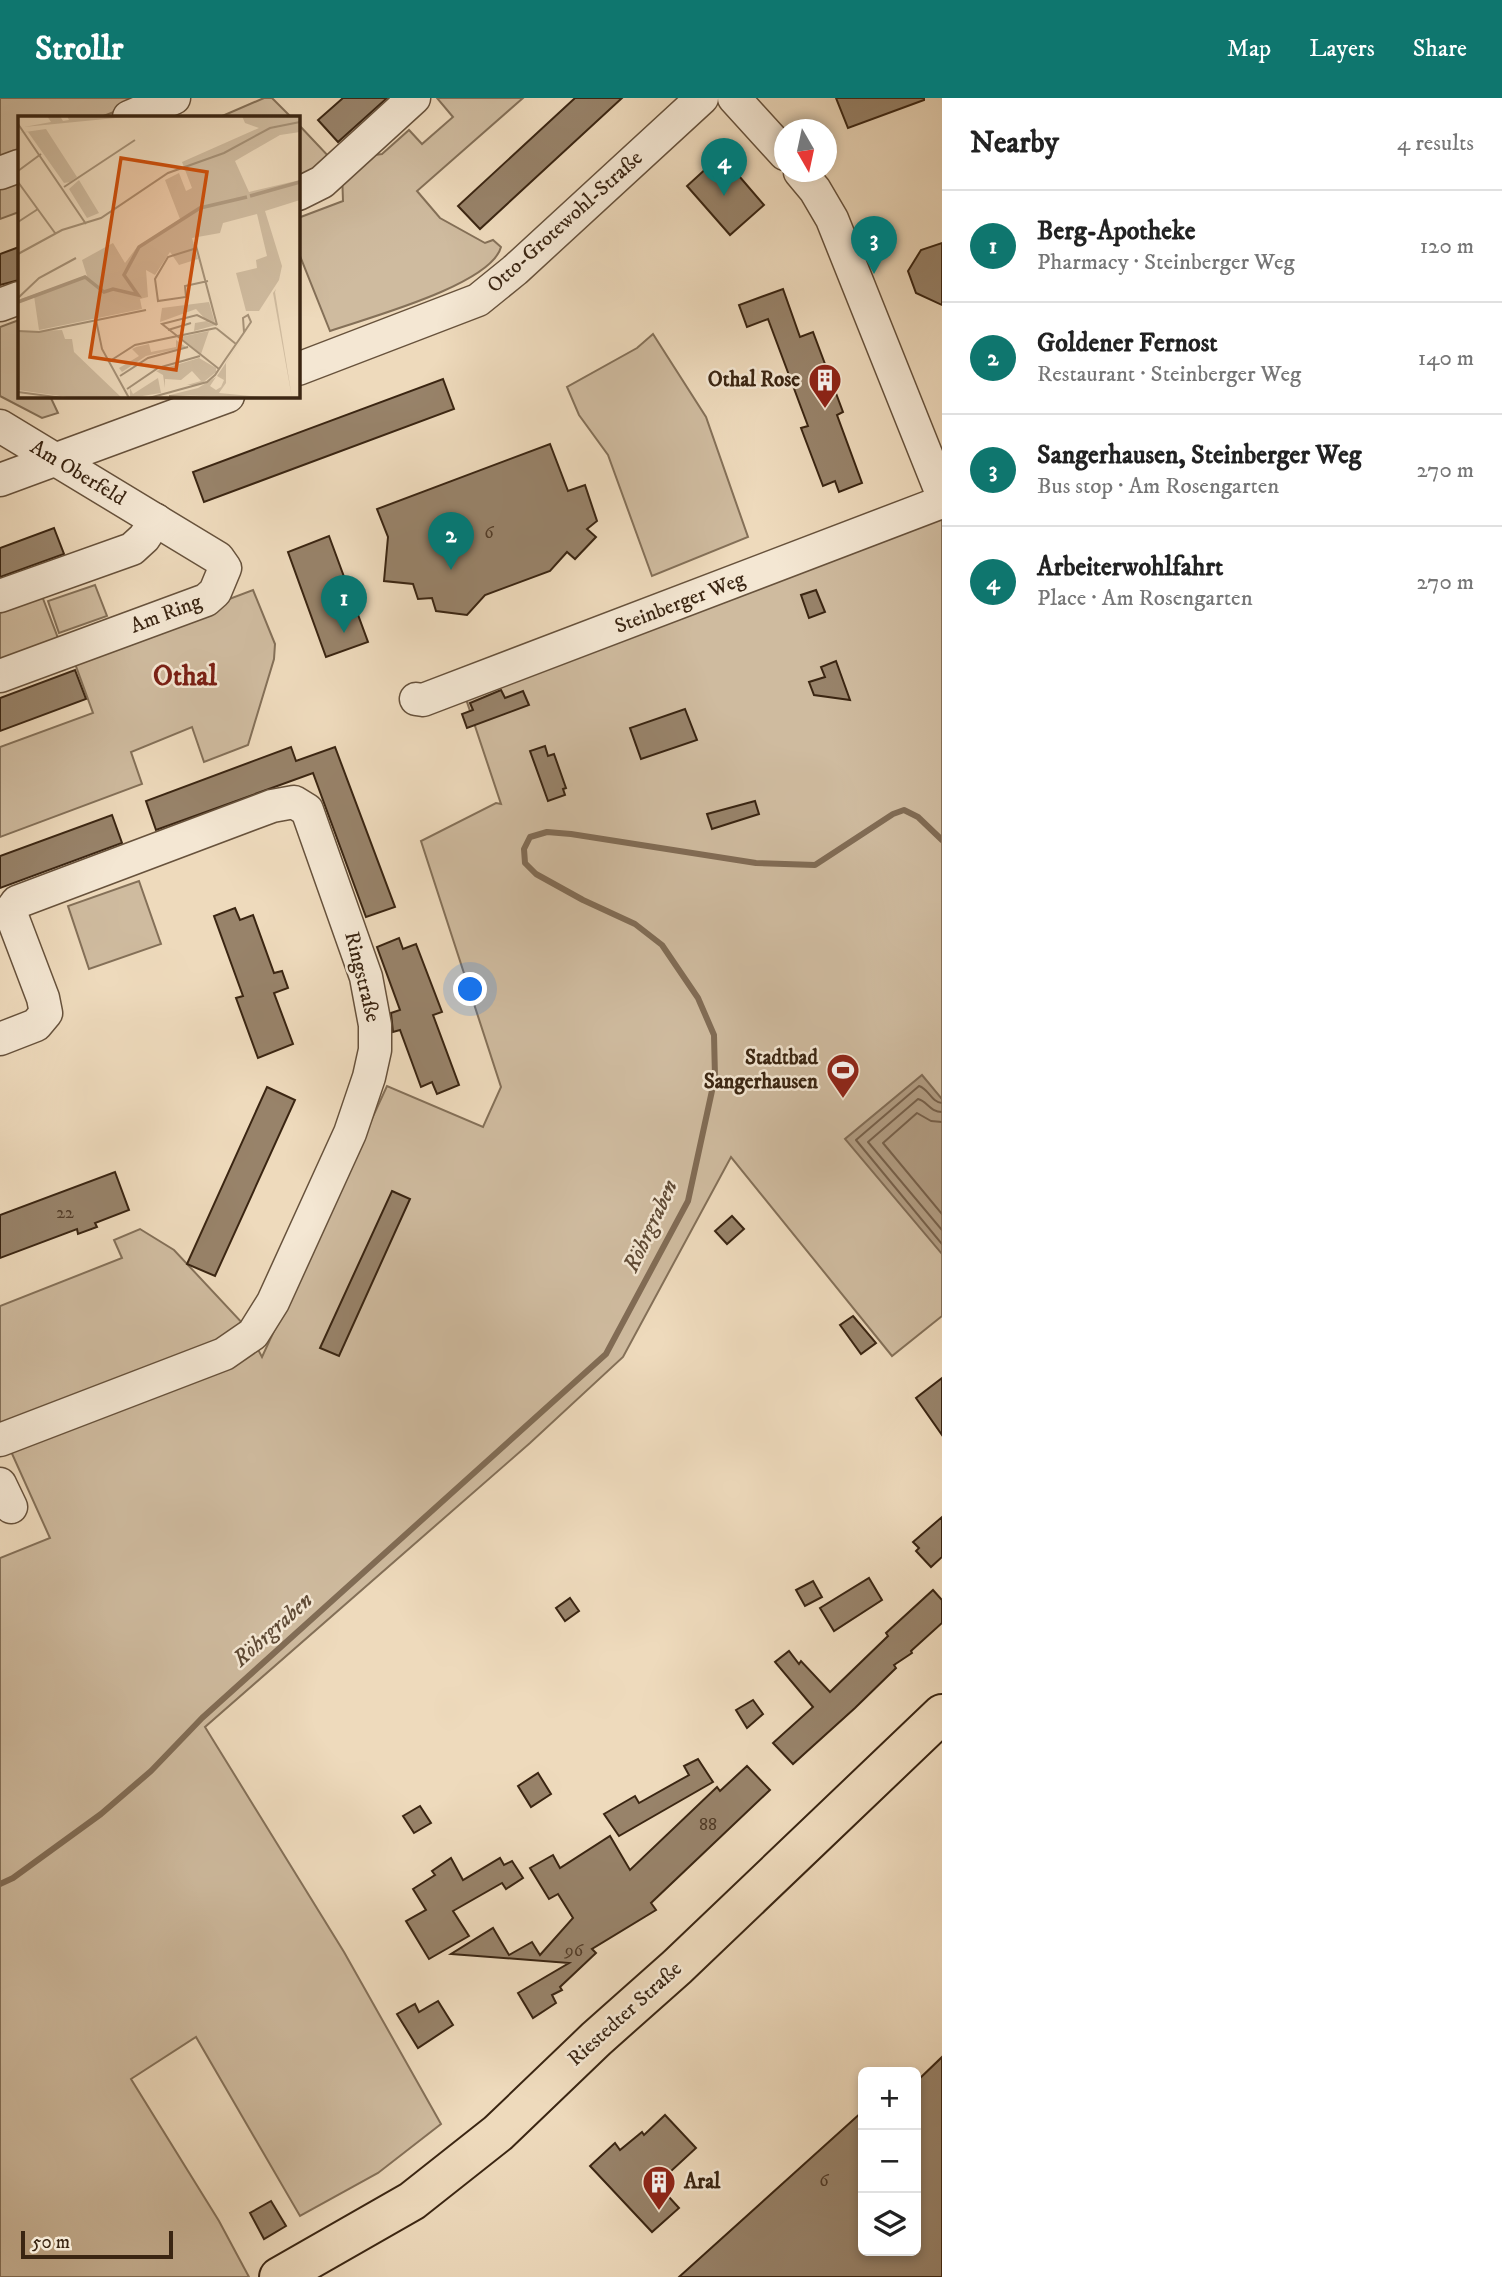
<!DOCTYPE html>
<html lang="en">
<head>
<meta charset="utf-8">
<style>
  :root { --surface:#fff; --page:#f2f2f2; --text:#222; --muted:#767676; --line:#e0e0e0; --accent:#0f766e }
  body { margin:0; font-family:"IM FELL DW Pica",serif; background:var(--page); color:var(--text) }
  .controls { position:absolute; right:21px; bottom:21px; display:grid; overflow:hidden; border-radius:10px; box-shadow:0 4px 10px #0003 }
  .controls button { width:63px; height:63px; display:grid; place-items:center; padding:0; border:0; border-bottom:2px solid var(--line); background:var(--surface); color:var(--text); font:35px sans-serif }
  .compass { position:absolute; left:774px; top:21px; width:63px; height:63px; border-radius:50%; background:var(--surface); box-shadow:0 4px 10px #0003; rotate:171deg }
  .scale { position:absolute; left:21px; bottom:18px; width:152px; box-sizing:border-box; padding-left:7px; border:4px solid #3a2512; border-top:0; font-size:19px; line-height:24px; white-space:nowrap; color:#3a2512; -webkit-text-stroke:5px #f4e7d3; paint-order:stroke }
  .you { position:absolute; left:471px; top:892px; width:24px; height:24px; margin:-18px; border:5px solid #fff; border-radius:50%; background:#1a73e8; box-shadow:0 0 0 10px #1a73e833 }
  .badge { display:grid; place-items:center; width:46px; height:46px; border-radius:50%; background:var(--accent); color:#fff; font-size:23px; font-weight:700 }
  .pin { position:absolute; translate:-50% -58px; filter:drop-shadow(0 2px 4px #0008) }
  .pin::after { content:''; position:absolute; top:37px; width:24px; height:21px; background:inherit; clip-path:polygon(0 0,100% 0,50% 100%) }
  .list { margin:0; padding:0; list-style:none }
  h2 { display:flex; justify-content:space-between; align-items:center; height:91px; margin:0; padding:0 28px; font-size:30px }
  h2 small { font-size:23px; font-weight:400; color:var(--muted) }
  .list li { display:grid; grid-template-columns:46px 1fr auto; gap:21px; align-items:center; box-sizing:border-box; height:112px; padding:0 28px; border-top:2px solid var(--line) }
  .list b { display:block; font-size:26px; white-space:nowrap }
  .list p { margin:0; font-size:23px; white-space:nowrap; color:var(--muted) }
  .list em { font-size:23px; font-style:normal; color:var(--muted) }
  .icon { flex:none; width:38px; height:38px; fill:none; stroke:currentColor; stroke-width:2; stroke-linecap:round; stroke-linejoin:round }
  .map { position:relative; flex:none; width:942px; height:2179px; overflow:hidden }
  header { display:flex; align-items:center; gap:42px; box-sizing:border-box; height:98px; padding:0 35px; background:var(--accent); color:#fff }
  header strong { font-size:33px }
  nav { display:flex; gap:38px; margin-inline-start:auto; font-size:24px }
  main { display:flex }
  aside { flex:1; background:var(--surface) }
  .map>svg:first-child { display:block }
</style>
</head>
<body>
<header>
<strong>Strollr</strong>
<nav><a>Map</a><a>Layers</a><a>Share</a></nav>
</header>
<main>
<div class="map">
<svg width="942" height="2179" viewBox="0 0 942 2179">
  <rect width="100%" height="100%" fill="#eedabc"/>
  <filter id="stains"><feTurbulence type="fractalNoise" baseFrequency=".00286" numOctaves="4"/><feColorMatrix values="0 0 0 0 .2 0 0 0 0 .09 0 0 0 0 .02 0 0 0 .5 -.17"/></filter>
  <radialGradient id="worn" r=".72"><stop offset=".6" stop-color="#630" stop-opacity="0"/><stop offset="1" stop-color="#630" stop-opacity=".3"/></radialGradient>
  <g fill="#cfbb9f" stroke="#847058" stroke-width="2">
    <path d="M0 0H150L101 19H19V51L0 58Z"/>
    <path d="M264 0H272L291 19H220Z"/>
    <path d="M437 0H523L417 93 440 120 485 145 493 142 501 149C491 187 367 220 330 233L298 153V120L343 103 342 74 359 59 382 56 409 32 422 46 453 19Z"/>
    <path d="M298 26 333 63 298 86Z"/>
    <path d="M19 76V114L0 121V83Z"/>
    <path d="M19 222V298H50L58 315 42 320 0 298V229Z"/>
    <path d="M653 236 706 319 748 439 652 478 608 357 579 317 567 289 637 250Z"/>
    <path d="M942 416V1218L892 1258 731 1059 623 1259 530 1345 205 1629 344 1854 441 2026 378 2075 300 2118 196 1939 131 1981 219 2123 249 2179H0V1460L50 1440 0 1329V1208L122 1160 114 1142 140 1131 174 1152 246 1229 262 1259 387 988 483 1029 501 989 421 743 496 705 501 706 466 601Z"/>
    <path d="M95 487 107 518 59 535 48 503Z"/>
    <path d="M253 492 275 546 274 561 248 647 204 664 192 629 131 654 142 686 0 739V649L93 615 73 560Z"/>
    <path d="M42 498 61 548 0 570V515Z"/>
    <path d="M139 783 161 846 89 871 68 808Z"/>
  </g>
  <path fill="#b19c82" stroke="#816c55" stroke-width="2" d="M922 977 942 1001V1156L845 1041Z"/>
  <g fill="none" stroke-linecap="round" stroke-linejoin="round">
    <g stroke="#76604a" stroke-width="2">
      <path d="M942 1005C931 1004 929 991 919 988L856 1042 942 1146"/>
      <path d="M942 1014C930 1014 927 1003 918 1001L868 1044 942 1132"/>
      <path d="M942 1024 931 1023 917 1015 883 1045 942 1116"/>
    </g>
    <path stroke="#816c55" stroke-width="6" d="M0 1786 13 1780 101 1716 151 1673 202 1620 606 1256 688 1103 715 979 714 937 698 900 662 847 635 826 583 802 536 776 525 765 524 751 530 739 547 734 571 736 756 765 815 767 893 716 904 712 918 719 942 742"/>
  </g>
  <g fill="#98836a" stroke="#3a2512" stroke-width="2">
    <path d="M343 0H387L338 44 318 22Z"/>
    <path d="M575 0H622L480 131 458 108Z"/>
    <path d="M836 0H924V2L848 30Z"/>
    <path d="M721 57 764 107 730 137 687 88Z"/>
    <path d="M942 145V207L916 195 908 173 921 152Z"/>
    <path d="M19 149V182L0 187V156Z"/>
    <path d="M783 191 800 239 813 234 843 314 837 317 862 385 839 394 835 383 823 388 801 330 808 328 768 221 747 229 739 207Z"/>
    <path d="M443 281 454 311 204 404 193 374Z"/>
    <path d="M550 346 568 393 585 387 597 423 587 431 596 439 575 461 567 454 550 473 485 497 467 517 436 513 432 500 418 501 413 486 384 483 388 439 377 411Z"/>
    <path d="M54 430 64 456 0 479V450Z"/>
    <path d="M329 438 368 544 326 559 288 454Z"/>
    <path d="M816 492 825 514 809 520 801 497Z"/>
    <path d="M836 563 850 602 814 597 809 584 825 579 821 569Z"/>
    <path d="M75 572 86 601 0 633V600Z"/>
    <path d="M501 592 505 600 523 593 529 607 467 630 462 616 473 612 470 605Z"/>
    <path d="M685 611 697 642 641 661 630 630Z"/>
    <path d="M545 648 548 658 554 656 566 690 563 691 565 697 548 703 530 653Z"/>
    <path d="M291 649 296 663 335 649 395 809 366 819 313 675 156 732 146 703Z"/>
    <path d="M755 703 759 716 712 731 707 716Z"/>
    <path d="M112 717 122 745 0 790V758Z"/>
    <path d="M235 810 240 822 253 817 274 875 282 873 288 890 274 895 293 946 258 960 236 900 243 898 214 818Z"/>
    <path d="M399 840 403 851 416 846 442 914 433 917 459 987 437 996 432 984 421 989 400 932 393 934 391 915 400 912 377 849Z"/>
    <path d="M267 989 295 1002 215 1178 187 1166Z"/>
    <path d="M115 1074 129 1112 95 1125 97 1129 78 1136 77 1131 0 1160V1117Z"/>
    <path d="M392 1093 410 1101 339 1258 320 1250Z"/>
    <path d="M732 1118 744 1131 727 1146 715 1133Z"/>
    <path d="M853 1218 876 1245 861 1256 840 1227Z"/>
    <path d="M942 1280V1337L916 1300Z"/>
    <path d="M942 1419V1459L931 1469 916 1453 919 1450 913 1444Z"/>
    <path d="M869 1480 882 1502 834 1533 820 1510Z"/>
    <path d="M813 1483 822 1499 805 1508 796 1492Z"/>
    <path d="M933 1492 942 1502V1525L911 1553 912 1555 894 1567 896 1570 855 1610 793 1666 773 1645 813 1609 775 1564 789 1553 799 1566 801 1563 830 1594 888 1538 886 1535Z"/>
    <path d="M570 1500 579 1513 565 1523 556 1510Z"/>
    <path d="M753 1602 763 1616 747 1630 736 1612Z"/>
    <path d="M698 1661 713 1684 619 1738 604 1716 635 1698 639 1705 689 1677 684 1668Z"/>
    <path d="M747 1668 770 1692 651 1805 656 1812 592 1851 596 1855 560 1889 562 1892 552 1897 556 1905 533 1920 518 1895 569 1865 451 1856 493 1830 509 1857 532 1844 540 1857 573 1820 558 1796 549 1801 530 1770 553 1757 560 1770 610 1738 630 1772 717 1689 720 1693Z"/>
    <path d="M538 1675 551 1696 531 1709 518 1688Z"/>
    <path d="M420 1708 431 1725 414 1735 403 1718Z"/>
    <path d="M451 1760 463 1782 500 1760 504 1767 512 1763 523 1780 506 1791 502 1785 453 1813 469 1838 429 1861 406 1823 426 1812 413 1791 435 1777 432 1773Z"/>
    <path d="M438 1903 453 1927 418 1950 397 1916 415 1906 419 1914Z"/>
    <path d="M942 1959V2179H679L863 2013V2153H916V1984Z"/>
    <path d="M665 2017 696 2050 657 2086 679 2110 652 2134 590 2068 615 2045 620 2052 642 2034 644 2037Z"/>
    <path d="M271 2103 286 2128 264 2141 250 2115Z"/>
  </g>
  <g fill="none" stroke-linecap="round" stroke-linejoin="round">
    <defs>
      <g id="minor">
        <path d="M734 0 785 56"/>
        <path d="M129 19 174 0"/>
        <path d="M800 74 815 92 832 121 942 396"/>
        <path d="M0 75 19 68"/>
        <path d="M298 96 322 84 414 0"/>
        <path d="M0 207 19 200"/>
        <path d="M298 271 478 202 515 172 702 0"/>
        <path d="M0 328 218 460 225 470 215 494 206 502 0 578"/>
        <path d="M0 382 228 298"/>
        <path d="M0 498 132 451 144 440 156 422"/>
        <path d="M416 601 423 602 942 404"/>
        <path d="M0 941 36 927 46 915 43 900 13 821 12 811 17 804 272 708 294 704 307 712 366 879 375 927V952L369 979 350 1035 273 1204 253 1236 224 1256 0 1342"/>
        <path d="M0 1386 11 1409"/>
      </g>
      <path id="major" d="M279 2179 412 2103 498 2035 596 1941 677 1869 942 1616"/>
    </defs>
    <use href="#minor" stroke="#67523c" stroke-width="35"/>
    <use href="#major" stroke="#3a2512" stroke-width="42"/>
    <use href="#minor" stroke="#f4e7d3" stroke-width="32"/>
    <use href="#major" stroke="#eedabc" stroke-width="38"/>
  </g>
  <defs>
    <symbol id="building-pin" viewBox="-11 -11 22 30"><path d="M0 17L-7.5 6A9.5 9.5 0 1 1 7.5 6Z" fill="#8f2418" stroke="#f4e7d3"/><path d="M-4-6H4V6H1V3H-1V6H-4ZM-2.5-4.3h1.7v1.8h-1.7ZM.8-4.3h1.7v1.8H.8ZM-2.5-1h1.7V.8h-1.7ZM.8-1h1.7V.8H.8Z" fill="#fff"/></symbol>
    <symbol id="stadium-pin" viewBox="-11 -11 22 30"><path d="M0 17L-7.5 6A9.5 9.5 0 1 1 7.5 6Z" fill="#8f2418" stroke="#f4e7d3"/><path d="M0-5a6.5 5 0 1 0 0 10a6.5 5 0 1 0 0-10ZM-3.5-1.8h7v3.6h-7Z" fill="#fff"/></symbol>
  </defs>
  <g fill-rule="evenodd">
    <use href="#building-pin" x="806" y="263" width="38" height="52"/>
    <use href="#stadium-pin" x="824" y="953" width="38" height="52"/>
    <use href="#building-pin" x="640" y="2065" width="38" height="52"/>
  </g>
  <g text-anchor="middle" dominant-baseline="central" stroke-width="5" stroke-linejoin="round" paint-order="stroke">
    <g font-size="18" fill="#523c28">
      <text x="489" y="435">6</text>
      <text x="65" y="1115">22</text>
      <text x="708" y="1727">88</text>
      <text x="574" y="1853">96</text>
      <text x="824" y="2083">6</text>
    </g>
    <g font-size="21" fill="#3a2512" stroke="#f4e7d3">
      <text transform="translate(565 124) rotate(-42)">Otto-Grotewohl-Straße</text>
      <text transform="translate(78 375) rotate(31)">Am Oberfeld</text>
      <text transform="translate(680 505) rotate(-21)">Steinberger Weg</text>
      <text transform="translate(166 516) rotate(-21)">Am Ring</text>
      <text transform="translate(362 879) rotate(76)">Ringstraße</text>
      <text transform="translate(625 1916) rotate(-42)">Riestedter Straße</text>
    </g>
    <g font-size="21" font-weight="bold" fill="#3a2512" stroke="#f4e7d3" text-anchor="end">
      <text x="800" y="282">Othal Rose</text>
      <text x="818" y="960">Stadtbad<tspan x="818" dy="24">Sangerhausen</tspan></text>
      <text x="684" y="2084" text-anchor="start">Aral</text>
    </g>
    <g font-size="23" font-style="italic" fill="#5e4934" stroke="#f4e7d3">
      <text transform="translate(651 1128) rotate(-65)">Röhrgraben</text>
      <text transform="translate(273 1532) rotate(-42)">Röhrgraben</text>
    </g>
    <g font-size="28" font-weight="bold" fill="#7a1f14" stroke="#f4e7d3">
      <text x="185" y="578">Othal</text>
    </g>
  </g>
  <g transform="translate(18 18)">
    <rect width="282" height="282" fill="#eedabc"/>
    <path d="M29 0H42L45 5 51 4 49 0H118L6 11 33 6ZM224 0H282V16L262 19 217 45 231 76 282 64V84L247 95 264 150 261 164 241 195H228L218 157 239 152 238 144 249 140 239 98 205 107 202 117 174 122 180 143 161 149 152 136 137 159 128 154 130 181 122 183 124 193 21 214 16 180 0 184 69 160 64 144 95 127 107 147 119 131 162 103 147 64 161 57 168 75 174 72 164 46 241 12 227 7ZM28 13 59 61 52 66 46 67 10 16 0 17ZM61 64 81 97 69 102 51 73ZM258 173 257 176 274 282 255 177ZM191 186 197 207 189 206 198 209 176 215 177 207 189 205 178 193 142 206 144 192ZM44 214 47 223H54L56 236 104 282H56L0 274V216ZM191 215 183 238 162 221ZM226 220 208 247V267L201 277 255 282 152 279 180 272 198 261 192 270 198 274 203 271 206 264 199 260ZM158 224 168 231 128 240 104 256 101 252 121 240 114 233 118 231 131 228 133 236 158 231ZM181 242 198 252V256L182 269H169L183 265 174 255 163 264 147 263V272L145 259 138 255ZM140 262 143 277 112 282V272L115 278Z" fill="#cfbb9f"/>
    <path fill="none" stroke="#b19c82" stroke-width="3.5" d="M232 80 282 66M0 186 67 161 86 176 95 173 120 179 106 159 121 131 182 92 229 81"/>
    <path fill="none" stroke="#a69278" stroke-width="2" d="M0 8 68 108M0 55 23 38M0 66 37 117M46 71 117 24M0 106 20 93M177 126 199 209M179 132 150 141 137 163 140 185 168 181 167 170 190 165M0 138 44 114 83 102 150 57 206 37 252 12 282 6M0 182 21 162 58 142M78 204 84 233 111 282M199 209 179 199 144 208 201 253M198 212 218 228M150 214 173 207M0 215 21 216 128 194M92 245 117 229 198 212M102 260 130 242 170 231M109 273 140 252 182 240M0 276 45 282M151 280 193 282M131 282 189 266 197 259 207 244 225 218 233 206 230 199 225 202 226 216"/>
    <path fill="#ce510d" fill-opacity="0.15" stroke="#ce510d" stroke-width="3.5" d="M103 42 189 56 158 254 72 241Z"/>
    <rect width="282" height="282" fill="none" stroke="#3a2512" stroke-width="3.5"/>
  </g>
  <rect width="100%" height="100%" filter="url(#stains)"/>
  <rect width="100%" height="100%" fill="url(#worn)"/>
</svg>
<div class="controls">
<button>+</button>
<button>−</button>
<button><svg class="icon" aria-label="layers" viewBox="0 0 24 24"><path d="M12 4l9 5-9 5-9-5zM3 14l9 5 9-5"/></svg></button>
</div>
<svg class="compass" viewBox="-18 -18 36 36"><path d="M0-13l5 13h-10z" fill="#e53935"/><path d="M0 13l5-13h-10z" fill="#767676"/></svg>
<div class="scale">50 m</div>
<div class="you"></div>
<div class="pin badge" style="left:344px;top:535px">1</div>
<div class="pin badge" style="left:451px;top:472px">2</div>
<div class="pin badge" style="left:874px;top:176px">3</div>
<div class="pin badge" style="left:724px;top:98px">4</div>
</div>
<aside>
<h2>Nearby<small>4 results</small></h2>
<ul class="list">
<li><span class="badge">1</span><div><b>Berg-Apotheke</b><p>Pharmacy · Steinberger Weg</p></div><em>120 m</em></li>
<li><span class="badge">2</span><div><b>Goldener Fernost</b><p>Restaurant · Steinberger Weg</p></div><em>140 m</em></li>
<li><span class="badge">3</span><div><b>Sangerhausen, Steinberger Weg</b><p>Bus stop · Am Rosengarten</p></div><em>270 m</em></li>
<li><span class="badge">4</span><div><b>Arbeiterwohlfahrt</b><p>Place · Am Rosengarten</p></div><em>270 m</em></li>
</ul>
</aside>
</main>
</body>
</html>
